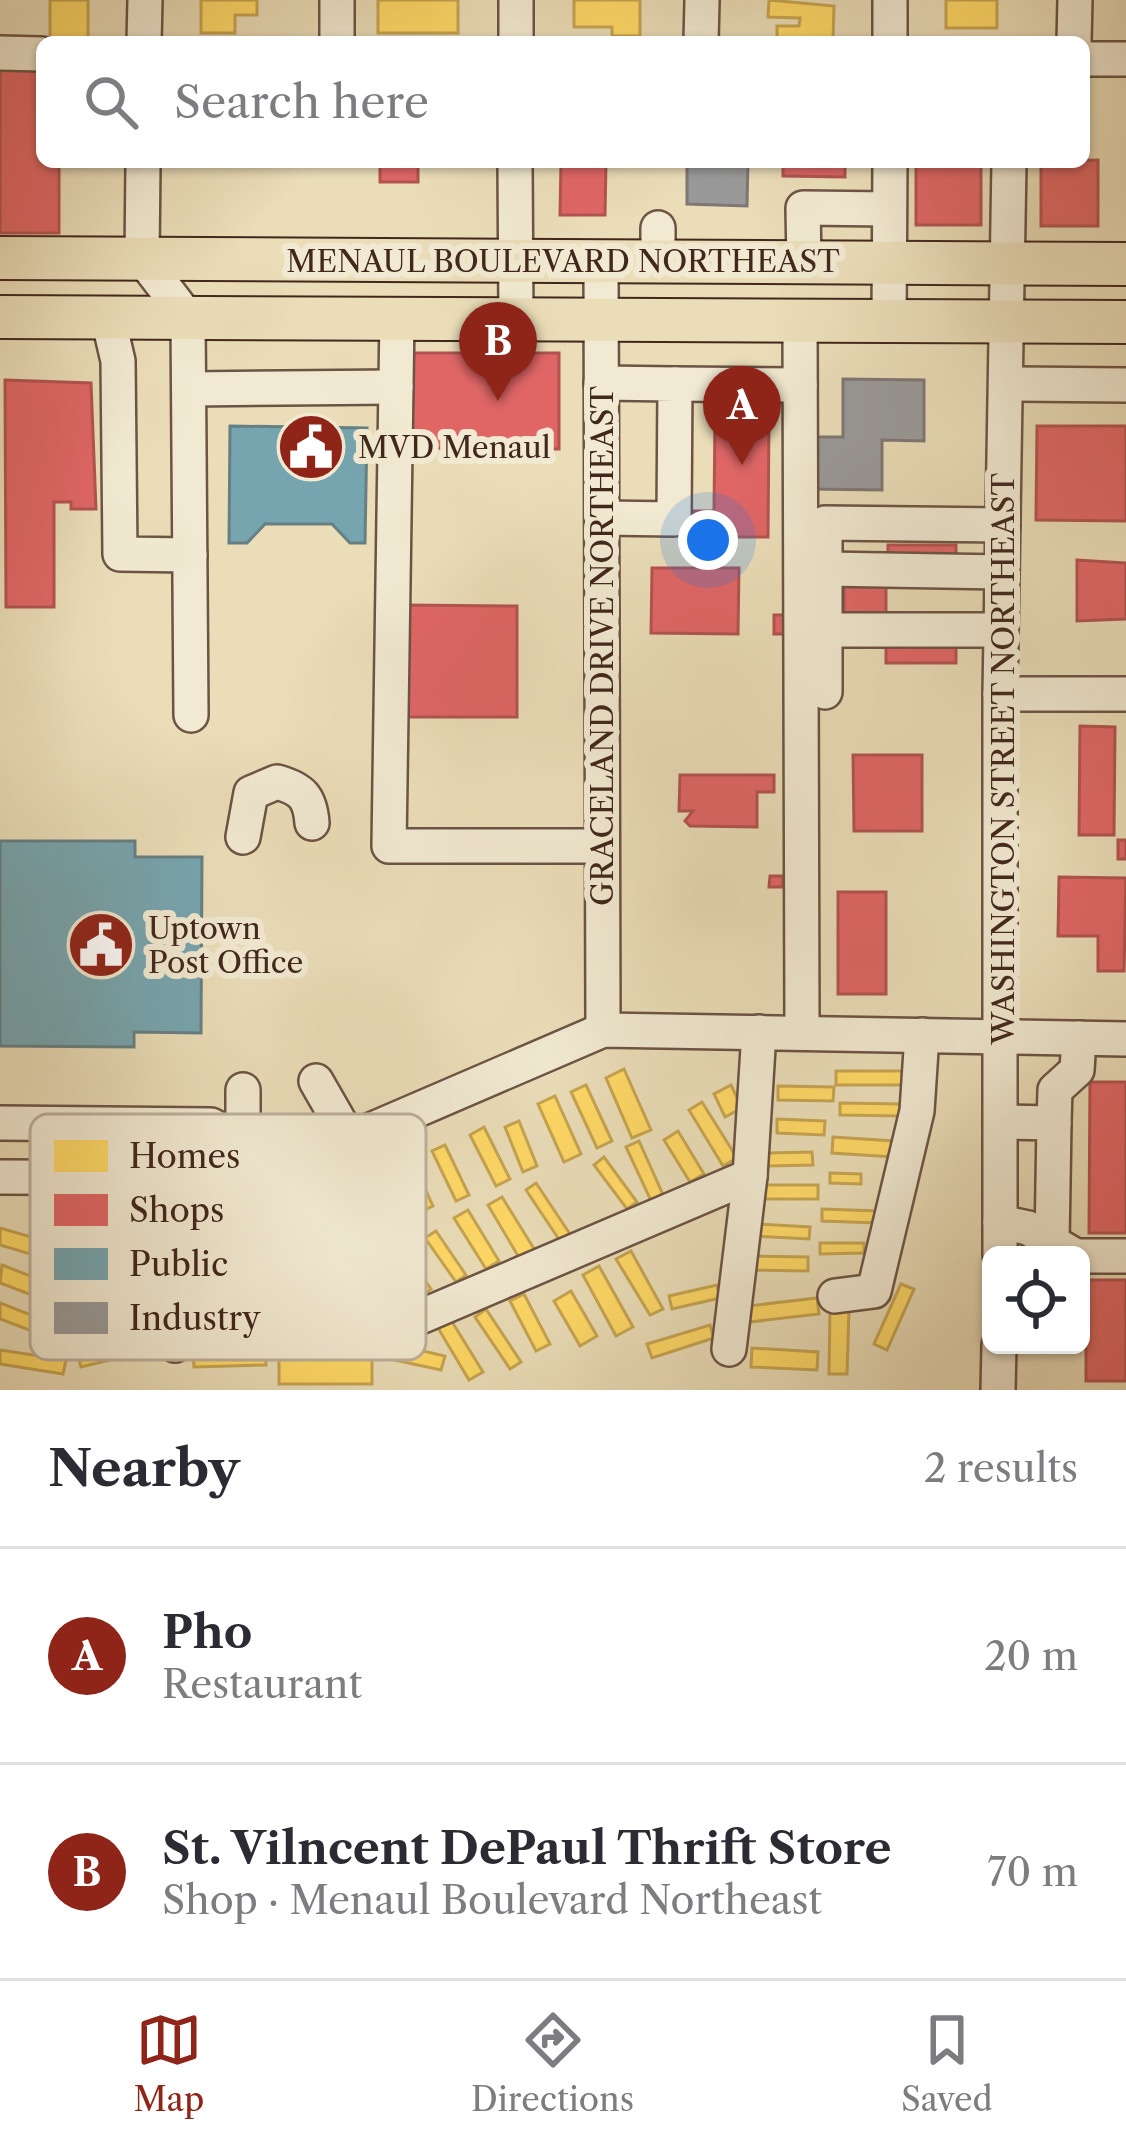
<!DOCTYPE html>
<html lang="en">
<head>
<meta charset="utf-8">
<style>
  :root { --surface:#fff; --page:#f2f2f3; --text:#2b2b33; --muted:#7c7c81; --line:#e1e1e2; --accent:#8f2418 }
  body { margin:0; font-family:"Libre Caslon Text",serif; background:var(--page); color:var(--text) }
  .controls { position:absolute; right:36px; bottom:36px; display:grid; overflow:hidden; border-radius:18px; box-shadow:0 3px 9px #0004 }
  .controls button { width:108px; height:108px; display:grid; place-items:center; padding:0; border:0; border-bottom:3px solid var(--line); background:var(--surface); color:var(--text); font:60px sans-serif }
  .you { position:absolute; left:708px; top:540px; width:42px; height:42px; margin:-30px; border:9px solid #fff; border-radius:50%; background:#1a73e8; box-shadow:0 0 0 18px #1a73e833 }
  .badge { display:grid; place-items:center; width:78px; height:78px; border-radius:50%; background:var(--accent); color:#fff; font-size:39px; font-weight:700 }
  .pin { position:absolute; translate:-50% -99px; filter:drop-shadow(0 3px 6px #0008) }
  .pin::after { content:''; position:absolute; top:63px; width:42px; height:36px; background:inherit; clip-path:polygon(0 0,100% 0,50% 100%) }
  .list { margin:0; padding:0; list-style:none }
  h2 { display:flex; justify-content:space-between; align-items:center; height:156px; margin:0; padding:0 48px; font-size:51px }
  h2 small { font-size:39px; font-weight:400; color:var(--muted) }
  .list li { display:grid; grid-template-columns:78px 1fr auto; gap:36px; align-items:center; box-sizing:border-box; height:216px; padding:0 48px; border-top:3px solid var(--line) }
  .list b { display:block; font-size:45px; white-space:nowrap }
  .list p { margin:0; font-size:39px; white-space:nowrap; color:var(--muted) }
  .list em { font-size:39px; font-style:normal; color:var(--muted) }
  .icon { flex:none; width:66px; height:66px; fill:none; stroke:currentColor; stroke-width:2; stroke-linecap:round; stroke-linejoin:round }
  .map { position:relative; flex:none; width:1126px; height:1390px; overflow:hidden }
  .search { position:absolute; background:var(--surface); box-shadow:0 3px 9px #0004; left:36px; right:36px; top:36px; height:132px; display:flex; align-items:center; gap:30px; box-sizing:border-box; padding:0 42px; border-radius:18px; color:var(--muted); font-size:45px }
  .sheet { height:588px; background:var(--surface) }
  nav { display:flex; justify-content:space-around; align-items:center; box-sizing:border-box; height:168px; border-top:3px solid var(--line); background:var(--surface); font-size:33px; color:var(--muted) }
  nav a { display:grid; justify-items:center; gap:6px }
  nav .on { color:var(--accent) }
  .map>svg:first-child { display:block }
</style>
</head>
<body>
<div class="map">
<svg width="1126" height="1390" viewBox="0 0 1126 1390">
  <rect width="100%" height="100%" fill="#eaddb8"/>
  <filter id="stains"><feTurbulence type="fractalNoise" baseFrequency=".00167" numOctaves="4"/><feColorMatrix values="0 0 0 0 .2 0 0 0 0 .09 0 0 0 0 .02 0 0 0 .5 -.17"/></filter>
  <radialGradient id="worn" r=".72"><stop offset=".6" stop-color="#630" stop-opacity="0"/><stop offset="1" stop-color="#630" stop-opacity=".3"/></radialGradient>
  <g fill="#ffd966" stroke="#c6a450" stroke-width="3">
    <rect x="50" y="0" width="38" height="40"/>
    <path d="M201 0H257V15H235V33H201Z"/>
    <rect x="378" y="0" width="80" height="33"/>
    <path d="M574 0H640V36H612V27H574Z"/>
    <path d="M769 0 834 6 833 40 777 39V26H799L800 18 768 17Z"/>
    <rect x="946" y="0" width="51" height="28"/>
    <path d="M624 1069 651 1130 632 1138 606 1078Z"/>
    <rect x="836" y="1071" width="66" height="14"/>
    <path d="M586 1085 612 1141 597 1148 571 1092Z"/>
    <path d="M731 1085 742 1108 725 1117 714 1094Z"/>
    <path d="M778 1086 834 1087 833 1101 778 1100Z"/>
    <path d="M555 1096 581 1154 564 1162 538 1104Z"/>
    <path d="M702 1102 737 1158 723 1166 689 1110Z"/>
    <path d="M840 1103 900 1104V1116L840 1115Z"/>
    <path d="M777 1119 825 1121 824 1135 777 1133Z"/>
    <path d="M519 1121 537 1166 523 1172 505 1127Z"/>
    <path d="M484 1127 510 1179 496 1186 470 1135Z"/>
    <path d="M678 1131 704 1174 690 1182 664 1140Z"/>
    <path d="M833 1137 894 1141 893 1157 832 1153Z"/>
    <path d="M639 1141 665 1199 653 1205 626 1147Z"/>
    <path d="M445 1145 469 1195 456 1201 432 1151Z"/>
    <path d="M812 1152 813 1165 768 1166V1153Z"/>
    <path d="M604 1157 637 1202 627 1209 594 1165Z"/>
    <path d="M411 1158 433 1206 420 1212 398 1164Z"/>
    <path d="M830 1173 861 1174V1184L830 1183Z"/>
    <path d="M536 1183 570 1234 560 1241 526 1190Z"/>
    <rect x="764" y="1185" width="54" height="14"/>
    <path d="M502 1197 536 1252 521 1261 488 1205Z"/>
    <path d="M822 1209 878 1211 877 1223 822 1221Z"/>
    <path d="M468 1210 499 1261 486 1269 454 1218Z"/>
    <path d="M756 1224 810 1227 809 1239 755 1236Z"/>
    <path d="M0 1228 72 1249 67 1265 0 1245Z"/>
    <path d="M436 1231 466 1275 456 1282 425 1238Z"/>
    <path d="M820 1243H864V1253L820 1254Z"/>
    <path d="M400 1244 431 1289 421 1296 390 1251Z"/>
    <path d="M631 1251 663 1309 650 1315 616 1259Z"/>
    <path d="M752 1256 808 1257V1271L751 1270Z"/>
    <path d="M2 1265 64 1289 58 1305 0 1283Z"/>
    <path d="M599 1266 633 1327 616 1336 583 1275Z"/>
    <path d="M901 1284 914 1289 887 1350 874 1344Z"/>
    <path d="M717 1285 720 1298 672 1309 669 1296Z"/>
    <path d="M571 1291 597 1336 580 1346 554 1301Z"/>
    <path d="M524 1294 550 1344 536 1351 510 1301Z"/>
    <path d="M817 1298 819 1314 750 1322 748 1306Z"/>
    <path d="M0 1303 67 1329 61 1342 0 1319Z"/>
    <path d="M486 1309 521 1362 510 1369 475 1317Z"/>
    <path d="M830 1310H849L847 1374H829Z"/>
    <path d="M451 1320 483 1372 469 1380 438 1328Z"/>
    <path d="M710 1325 714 1338 652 1358 647 1344Z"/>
    <path d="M144 1335 148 1351 81 1367 77 1352Z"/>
    <path d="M393 1344 445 1356 441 1370 390 1359Z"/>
    <path d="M266 1347V1365L194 1367 193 1350Z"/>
    <rect x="279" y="1348" width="93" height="36"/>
    <path d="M752 1348 818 1352 817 1370 751 1367Z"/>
    <path d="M0 1350 66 1360 63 1374 0 1364Z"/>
  </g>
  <g fill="#e06666" stroke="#b15350" stroke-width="3">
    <path d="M0 63H42V162H59V233H0Z"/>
    <path d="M1098 160V226H1041V162Z"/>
    <rect x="380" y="162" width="38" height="20"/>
    <path d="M561 162H606L605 215H560Z"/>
    <path d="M783 162H845V177L783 176Z"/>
    <rect x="916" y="162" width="65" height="63"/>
    <path d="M409 353H559V449L408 448Z"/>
    <path d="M5 380 91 383 96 509H71V502H54V607H6Z"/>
    <path d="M715 419H769L768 537H693V511H714Z"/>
    <path d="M1037 426H1126V521L1036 520Z"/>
    <rect x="888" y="545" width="68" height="15"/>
    <path d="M1077 560 1126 563V619L1077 621Z"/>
    <path d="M652 568H739L738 634 651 633Z"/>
    <rect x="844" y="586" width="42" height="31"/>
    <path d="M403 605 517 606V717H403Z"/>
    <rect x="774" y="615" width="12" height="19"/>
    <rect x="886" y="646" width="70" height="17"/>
    <path d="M1080 726 1115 727 1114 835H1079Z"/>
    <path d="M853 755H922V831H854Z"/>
    <path d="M680 775H774V792H757V827L690 826 685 821 693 811H679Z"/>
    <rect x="1118" y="840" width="8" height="19"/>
    <path d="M770 876H783V887H769Z"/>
    <path d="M1059 877 1126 878 1124 971H1098V936H1058Z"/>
    <rect x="838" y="892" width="48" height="102"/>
    <path d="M1090 1082H1126V1233H1089Z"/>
    <rect x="1086" y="1280" width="40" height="101"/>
  </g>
  <g fill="#76a5af" stroke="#667f83" stroke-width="3">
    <path d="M230 426 367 428 365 543H350L332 524H265L247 543H229Z"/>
    <path d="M0 841H135V857H202L201 1033 134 1032V1047L0 1046Z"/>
  </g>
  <g fill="#999" stroke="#7f7774" stroke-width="3">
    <path d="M687 162H748L747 206 687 204Z"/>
    <path d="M843 379 924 380V441L882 440V490L809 489 810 437H843Z"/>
  </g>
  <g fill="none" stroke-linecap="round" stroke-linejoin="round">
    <defs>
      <g id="minor">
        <path d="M337 0V42"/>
        <path d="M890 0V42"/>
        <path d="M144 42 145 0"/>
        <path d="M516 42V0"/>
        <path d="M701 42 702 0"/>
        <path d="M1074 42 1075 0"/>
        <path d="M0 53 42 54"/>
        <path d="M1084 59H1126"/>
        <path d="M143 162 142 258 188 318 191 715"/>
        <path d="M515 162 516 320"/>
        <path d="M601 262 603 1030"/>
        <path d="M804 262 803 208 889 209"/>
        <path d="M658 263V228"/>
        <path d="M108 318 118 361 120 554 190 555"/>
        <path d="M397 318 389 846H602"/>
        <path d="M800 321 802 1033"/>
        <path d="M889 321 890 162"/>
        <path d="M601 383 675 384 674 519 602 518"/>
        <path d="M675 384 800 385"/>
        <path d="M1006 384 1126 385"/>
        <path d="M189 389 396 387"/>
        <path d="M825 569 1002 572"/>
        <path d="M825 630H1001"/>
        <path d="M825 692V523L1003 525"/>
        <path d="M1000 694H1126"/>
        <path d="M243 837 251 793 277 782C302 789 310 797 312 823"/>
        <path d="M316 1081 351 1142"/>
        <path d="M243 1090V1154"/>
        <path d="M1001 1122 1054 1123 1052 1243"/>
        <path d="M0 1123 211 1125 243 1142"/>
        <path d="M1054 1123 1055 1090 1077 1070 1079 1038"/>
        <path d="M285 1167 288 1271 296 1317 330 1339 385 1332 750 1176 759 1032"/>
        <path d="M0 1177 217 1178 285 1167 603 1030 1126 1039"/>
        <path d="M172 1178 175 1345"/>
        <path d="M1000 1222 1028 1228 1074 1255"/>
        <path d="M1000 1255V694L1009 162"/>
        <path d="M1081 1256H1126"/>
        <path d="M835 1296 874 1291 917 1111 922 1035"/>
        <path d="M729 1349 750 1176"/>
        <path d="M998 1390 999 1345"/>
      </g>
      <g id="major">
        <path d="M0 258 1126 264"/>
        <path d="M0 317 1126 322"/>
      </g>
    </defs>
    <use href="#minor" stroke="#6c5444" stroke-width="38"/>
    <use href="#major" stroke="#42271d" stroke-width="46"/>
    <use href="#minor" stroke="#f1e9d1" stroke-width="33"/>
    <use href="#major" stroke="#eaddb8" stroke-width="42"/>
  </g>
  <defs>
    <symbol id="civic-disc" viewBox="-11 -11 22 22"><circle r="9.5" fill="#8f2418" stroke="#f1e9d1"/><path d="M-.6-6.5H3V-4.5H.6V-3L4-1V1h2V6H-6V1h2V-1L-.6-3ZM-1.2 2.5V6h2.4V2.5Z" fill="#fff"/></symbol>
  </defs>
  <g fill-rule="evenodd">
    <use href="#civic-disc" x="273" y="409" width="76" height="76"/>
    <use href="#civic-disc" x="63" y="907" width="76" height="76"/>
  </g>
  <g text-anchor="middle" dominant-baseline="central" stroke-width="12" stroke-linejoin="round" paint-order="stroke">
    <g font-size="30" fill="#42271d" stroke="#f1e9d1">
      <text x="563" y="261">MENAUL BOULEVARD NORTHEAST</text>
      <text transform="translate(602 646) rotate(-90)">GRACELAND DRIVE NORTHEAST</text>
      <text transform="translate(1003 759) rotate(-90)">WASHINGTON STREET NORTHEAST</text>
    </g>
    <g font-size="30" fill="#42271d" stroke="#f1e9d1" text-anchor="start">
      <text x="358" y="447">MVD Menaul</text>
      <text x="148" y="928">Uptown<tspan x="148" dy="34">Post Office</tspan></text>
    </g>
  </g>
  <rect x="30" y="1114" width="396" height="246" rx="18" fill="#f1e9d1" stroke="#bcaf9b" stroke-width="3"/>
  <rect x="54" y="1140" width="54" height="32" fill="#ffd966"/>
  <rect x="54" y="1194" width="54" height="32" fill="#e06666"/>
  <rect x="54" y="1248" width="54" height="32" fill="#76a5af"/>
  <rect x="54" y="1302" width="54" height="32" fill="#999"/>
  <g font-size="33" fill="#42271d">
    <text x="129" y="1168">Homes</text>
    <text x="129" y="1222">Shops</text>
    <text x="129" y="1276">Public</text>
    <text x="129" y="1330">Industry</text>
  </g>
  <rect width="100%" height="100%" filter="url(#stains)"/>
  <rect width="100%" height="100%" fill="url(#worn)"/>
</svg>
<div class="controls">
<button><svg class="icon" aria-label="locate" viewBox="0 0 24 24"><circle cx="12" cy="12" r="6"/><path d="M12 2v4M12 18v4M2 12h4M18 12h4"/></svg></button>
</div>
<div class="you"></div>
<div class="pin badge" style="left:742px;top:465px">A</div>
<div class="pin badge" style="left:498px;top:401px">B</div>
<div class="search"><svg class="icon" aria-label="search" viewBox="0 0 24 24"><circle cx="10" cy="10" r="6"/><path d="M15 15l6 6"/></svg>Search here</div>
</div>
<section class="sheet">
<h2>Nearby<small>2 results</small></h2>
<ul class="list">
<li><span class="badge">A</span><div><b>Pho</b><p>Restaurant</p></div><em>20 m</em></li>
<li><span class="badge">B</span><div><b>St. Vilncent DePaul Thrift Store</b><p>Shop · Menaul Boulevard Northeast</p></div><em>70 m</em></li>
</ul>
</section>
<nav>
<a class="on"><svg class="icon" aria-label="map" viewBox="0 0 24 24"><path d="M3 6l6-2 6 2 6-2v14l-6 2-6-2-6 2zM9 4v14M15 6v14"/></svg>Map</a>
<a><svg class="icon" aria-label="directions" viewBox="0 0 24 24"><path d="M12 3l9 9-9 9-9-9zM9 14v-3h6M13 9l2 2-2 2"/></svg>Directions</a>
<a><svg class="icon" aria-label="saved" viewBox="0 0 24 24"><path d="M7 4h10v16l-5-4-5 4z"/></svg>Saved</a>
</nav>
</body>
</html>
